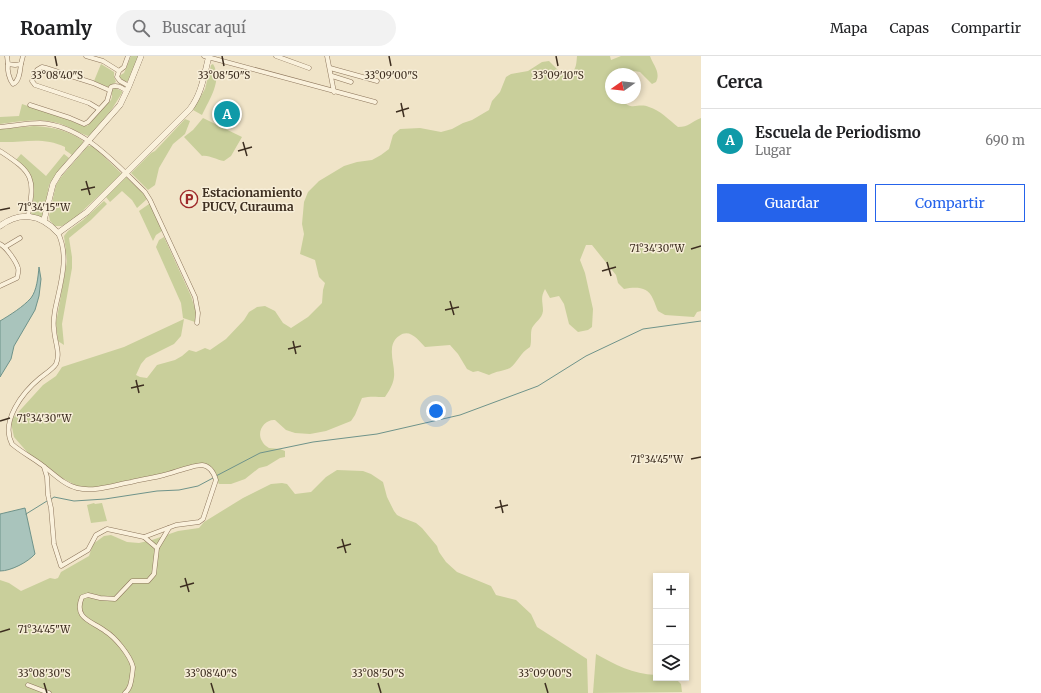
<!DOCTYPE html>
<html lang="es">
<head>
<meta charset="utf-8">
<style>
  :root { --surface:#fff; --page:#f2f2f2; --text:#202124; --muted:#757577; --line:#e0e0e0; --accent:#2563eb }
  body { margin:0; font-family:Merriweather,serif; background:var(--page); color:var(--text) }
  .controls { position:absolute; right:12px; bottom:12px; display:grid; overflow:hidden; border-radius:0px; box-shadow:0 2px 6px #0003 }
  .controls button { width:36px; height:36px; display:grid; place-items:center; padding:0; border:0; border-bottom:1px solid var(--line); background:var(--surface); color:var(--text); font:20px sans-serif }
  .compass { position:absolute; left:605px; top:12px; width:36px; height:36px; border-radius:50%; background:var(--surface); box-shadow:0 2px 6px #0003; rotate:256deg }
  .you { position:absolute; left:436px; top:355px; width:14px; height:14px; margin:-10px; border:3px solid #fff; border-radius:50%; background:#1a73e8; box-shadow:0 0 0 6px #1a73e833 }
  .badge { display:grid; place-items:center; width:26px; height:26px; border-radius:50%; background:var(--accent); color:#fff; font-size:13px; font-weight:700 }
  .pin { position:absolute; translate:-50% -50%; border:2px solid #fff; box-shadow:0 1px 4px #0006 }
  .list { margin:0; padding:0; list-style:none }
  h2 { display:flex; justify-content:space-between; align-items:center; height:52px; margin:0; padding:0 16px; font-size:17px }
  h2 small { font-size:13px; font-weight:400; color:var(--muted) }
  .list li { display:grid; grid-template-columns:26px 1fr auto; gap:12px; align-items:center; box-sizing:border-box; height:64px; padding:0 16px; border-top:1px solid var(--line) }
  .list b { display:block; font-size:15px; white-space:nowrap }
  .list p { margin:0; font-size:13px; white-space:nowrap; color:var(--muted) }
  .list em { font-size:13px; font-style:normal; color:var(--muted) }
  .actions { display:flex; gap:8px; padding:12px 16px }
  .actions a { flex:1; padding:9px 0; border:1px solid var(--accent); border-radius:0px; text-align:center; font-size:14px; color:var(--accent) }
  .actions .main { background:var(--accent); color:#fff }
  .icon { flex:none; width:22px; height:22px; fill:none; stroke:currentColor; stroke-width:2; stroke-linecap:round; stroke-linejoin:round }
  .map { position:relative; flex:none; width:701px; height:637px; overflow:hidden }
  header { display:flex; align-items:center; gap:24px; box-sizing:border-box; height:56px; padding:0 20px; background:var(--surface); border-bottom:1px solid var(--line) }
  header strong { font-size:19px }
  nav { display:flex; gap:22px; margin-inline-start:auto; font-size:14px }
  .search { width:280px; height:36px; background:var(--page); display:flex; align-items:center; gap:10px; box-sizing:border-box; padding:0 14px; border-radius:22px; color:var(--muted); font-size:15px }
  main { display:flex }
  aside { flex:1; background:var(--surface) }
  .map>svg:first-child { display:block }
</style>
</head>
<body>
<header>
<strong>Roamly</strong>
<div class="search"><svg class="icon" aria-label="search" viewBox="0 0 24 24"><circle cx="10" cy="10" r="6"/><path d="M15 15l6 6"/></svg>Buscar aquí</div>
<nav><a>Mapa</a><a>Capas</a><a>Compartir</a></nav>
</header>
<main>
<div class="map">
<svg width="701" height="637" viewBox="0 0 701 637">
  <rect width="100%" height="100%" fill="#f0e4c8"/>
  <g fill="#c9cf9b">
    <path d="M131 0H138L128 25 124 26 119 22V20L124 17Z"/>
    <path d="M577 0H610L611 4 621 0H650C653 9 661 16 656 26L652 28 640 16 634 15 625 18H611V42H621C631 57 637 46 649 51 660 54 669 64 678 71 689 71 691 66 701 62V255L697 256 694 261 665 259 658 255C656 251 655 247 653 243 648 230 635 231 624 233L618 227 616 219 592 189H586L580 204 585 217 593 253 592 271 588 274 578 276 569 268 564 248 559 240 550 242 545 233C540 242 543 246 543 255 542 263 535 266 532 272 530 277 532 285 530 291 520 297 517 307 510 312 504 315 496 315 489 319L478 315 473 316 467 313 458 298 450 289 425 291C418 284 410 272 399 280 395 282 392 288 392 293 391 302 395 312 394 321 393 329 389 335 385 341 376 341 370 340 362 342L355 359 351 365 326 375 310 378 295 377 286 374 275 364C265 363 256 375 262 385 263 388 266 390 269 392L280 393 285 395V401L280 402 267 410 259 412 245 423 231 428H219L212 416 204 410 194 411 104 431 81 432 62 422 28 397 14 381 11 367 13 362 43 329 56 320 62 311 124 291 184 263 181 280 174 288 146 302 141 308 136 319 140 321 147 322 157 309 175 304 182 300 189 294 196 296 205 292 210 294 226 283 244 264 249 256 257 251 265 250 275 255 283 267 291 272 308 261 322 247 323 234 325 227 319 221 315 204 300 198 304 178 302 168 304 146 308 136 319 125 344 110 357 106 372 104 381 99 389 93 393 79 400 73 420 72 441 76 452 73 463 67 472 64 489 54 492 45 500 36 506 21 511 18 528 15 542 6 549 5 564 20C576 16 576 12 577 0Z"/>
    <path d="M101 8 114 16V21L116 26 108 31 94 25Z"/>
    <path d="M213 8C223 24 209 44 202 59L193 54 205 33 211 9Z"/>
    <path d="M115 32 122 35V37L112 53 91 78 88 80C76 76 66 68 53 66 36 62 17 66 0 68V61L19 60 22 48 69 64 83 70H87L111 44 112 41V34Z"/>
    <path d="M203 62 242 81 231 100 224 105C216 104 210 99 202 100L184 81 193 74Z"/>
    <path d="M185 63 190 65 185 78 173 88 159 112 155 129 148 134 131 117 151 97 155 95Z"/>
    <path d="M34 70C51 71 69 74 83 85V87L72 99 65 94V91C42 80 23 87 0 86V73Z"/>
    <path d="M88 90H93L122 118 76 161 62 170H55L50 165 49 160 56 129 61 121Z"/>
    <path d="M21 98 46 120 64 98 69 102 57 117 49 129 43 162 31 159C35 131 38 124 16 104Z"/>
    <path d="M126 121 143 137 147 143 137 152 132 144 122 135 110 146 106 141Z"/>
    <path d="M104 145 107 148 91 164 69 182 72 201V212L62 268 64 289 58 285 56 267 67 205 64 180 68 175 83 164Z"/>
    <path d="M149 148H150L162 175 156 179 153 185 139 155Z"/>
    <path d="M164 181 191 240 196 256 195 266 183 262 181 247 156 191 159 184Z"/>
    <path d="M337 414 363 415 371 418 383 426 387 441 394 455 397 459 403 462 416 467 422 472 437 490 439 496 446 506 457 516 491 530 496 539 516 544 531 558 537 571 587 603 588 637H0V524L9 527 21 535 50 522 55 523 58 522 61 516 89 500 93 488 104 480 111 479 127 486 139 487 152 484 178 475 199 472 204 466 243 442 271 428 282 427 287 428 295 438 311 436 326 421Z"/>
    <path d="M94 447 95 448 102 447 107 465 91 467 87 449Z"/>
    <path d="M596 598C616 609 632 618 656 619V622H675L681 628 682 636 593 637Z"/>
  </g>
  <g fill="#a9c4bc" stroke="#6f938a">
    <path d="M39 211 41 223 39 240 35 254 14 290 11 303 0 321V265C10 259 23 251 31 242 37 234 38 221 39 211Z"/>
    <path d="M25 452 35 498C28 506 11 515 0 515V458Z"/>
  </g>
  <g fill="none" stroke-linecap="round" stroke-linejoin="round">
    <g stroke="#6f938a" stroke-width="1">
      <path d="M216 420 260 397 313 386 377 378 460 359 538 330 586 300 643 273 701 265"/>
      <path d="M50 444 54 441 74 445 105 443 157 435 179 434 198 430 213 422"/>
      <path d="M26 458 47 445"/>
    </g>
    <defs>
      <g id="street">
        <path d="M7 0 8 8 15 9 21 8 23 0"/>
        <path d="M86 0 103 5 119 15"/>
        <path d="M128 0 124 11 119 15 117 21 120 25 129 30"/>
        <path d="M204 0 375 46"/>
        <path d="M276 0 309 12"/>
        <path d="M327 0 334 36"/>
        <path d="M8 8C7 14 9 23 13 28 20 25 20 14 21 8"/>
        <path d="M330 12 377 25"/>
        <path d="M332 20 351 26"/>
        <path d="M30 49 70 62 84 68 88 66 107 45 111 31C117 28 122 32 127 35"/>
        <path d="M99 53 89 47 35 29 32 25 37 14 42 11 46 12 93 27 109 34"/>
        <path d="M0 71C13 70 26 67 40 67 83 69 116 108 145 136L150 144 195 241 198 257 197 267"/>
        <path d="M0 95C34 117 35 122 28 160"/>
        <path d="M58 177C70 201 60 229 55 254 54 260 53 266 54 272 54 284 61 297 56 308 53 313 45 318 40 322 23 336 0 365 12 388 21 396 33 402 42 409 53 417 64 429 77 432 95 436 114 429 131 426 142 423 153 422 164 419 173 417 193 409 202 409 210 410 214 417 216 424L203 463 199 466 176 469 144 481"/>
        <path d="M0 188C6 191 16 205 18 212 19 215 18 218 17 222L0 230"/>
        <path d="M5 191 20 182"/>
        <path d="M44 411 47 421 48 439 51 452 54 488 61 510 88 494 96 479 107 473 144 481 157 492"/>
        <path d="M28 629 49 637"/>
        <path d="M125 637C130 633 131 627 132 620 132 618 133 614 133 611 130 599 115 581 105 575 92 565 73 563 82 541L88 539 100 542 115 543 132 525H148L154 518 157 492 169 472"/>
      </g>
      <g id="secondary">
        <path d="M44 164 53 128 59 118 120 49 129 30 141 0"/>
        <path d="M0 170C20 155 41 158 58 177L87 156 190 53C202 37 204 19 209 0"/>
      </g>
    </defs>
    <use href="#street" stroke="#8d765c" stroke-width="5"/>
    <use href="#secondary" stroke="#6f573f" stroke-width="6"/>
    <use href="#street" stroke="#faf1dc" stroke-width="4"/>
    <use href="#secondary" stroke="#faf1dc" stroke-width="5.5"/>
  </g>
  <path fill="none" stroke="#3d2e20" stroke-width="1.5" d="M55 0 57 10M222 0 224 10M389 0 391 10M556 0 558 10M401 47 404 61M396 56 409 52M243 86 247 100M238 95 252 91M86 125 90 139M81 134 95 131M0 154 10 152M691 193 701 190M607 206 611 220M602 215 616 211M450 245 454 259M445 254 459 251M293 285 296 298M288 293 301 290M136 324 139 337M131 332 144 329M0 365 10 362M691 403 701 401M500 444 503 457M495 452 508 449M342 483 346 497M337 492 351 488M185 522 189 536M180 531 194 527M0 576 10 573M44 627 47 637M211 627 214 637M378 627 381 637M545 627 548 637"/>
  <defs>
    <symbol id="parking-ring" viewBox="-11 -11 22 22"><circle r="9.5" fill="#f7eed8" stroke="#9e2a2b" stroke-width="1.5"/><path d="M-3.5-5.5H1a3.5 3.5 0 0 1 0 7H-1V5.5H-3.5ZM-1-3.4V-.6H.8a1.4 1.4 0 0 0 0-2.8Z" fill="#9e2a2b"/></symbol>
  </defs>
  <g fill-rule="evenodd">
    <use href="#parking-ring" x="179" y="133" width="20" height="20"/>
  </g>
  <g text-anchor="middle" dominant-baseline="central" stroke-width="3" stroke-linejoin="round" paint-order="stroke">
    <g font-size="12" font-weight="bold" fill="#3d2e20" stroke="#f7eed8" text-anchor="start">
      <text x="202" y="136">Estacionamiento<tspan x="202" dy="14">PUCV, Curauma</tspan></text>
    </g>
  </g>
  <g font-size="10" text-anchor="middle" fill="#3d2e20" stroke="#f7eed8" stroke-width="3" stroke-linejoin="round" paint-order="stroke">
    <text x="57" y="23">33°08'40"S</text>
    <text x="224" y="23">33°08'50"S</text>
    <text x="391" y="23">33°09'00"S</text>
    <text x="558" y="23">33°09'10"S</text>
    <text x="44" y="155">71°34'15"W</text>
    <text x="657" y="196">71°34'30"W</text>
    <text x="44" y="366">71°34'30"W</text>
    <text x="657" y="407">71°34'45"W</text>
    <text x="44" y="577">71°34'45"W</text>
    <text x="44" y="621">33°08'30"S</text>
    <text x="211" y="621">33°08'40"S</text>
    <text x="378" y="621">33°08'50"S</text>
    <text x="545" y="621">33°09'00"S</text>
  </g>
</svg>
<div class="controls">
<button>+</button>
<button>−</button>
<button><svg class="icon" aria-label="layers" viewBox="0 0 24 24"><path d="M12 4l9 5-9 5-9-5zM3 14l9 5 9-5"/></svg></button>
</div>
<svg class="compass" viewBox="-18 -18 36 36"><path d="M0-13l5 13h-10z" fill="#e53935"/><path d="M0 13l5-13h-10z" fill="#757577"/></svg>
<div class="you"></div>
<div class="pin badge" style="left:227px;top:58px;background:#0f9aa8">A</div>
</div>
<aside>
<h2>Cerca<small></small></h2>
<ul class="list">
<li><span class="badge" style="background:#0f9aa8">A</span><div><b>Escuela de Periodismo</b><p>Lugar</p></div><em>690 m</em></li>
</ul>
<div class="actions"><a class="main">Guardar</a><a>Compartir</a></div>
</aside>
</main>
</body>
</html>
